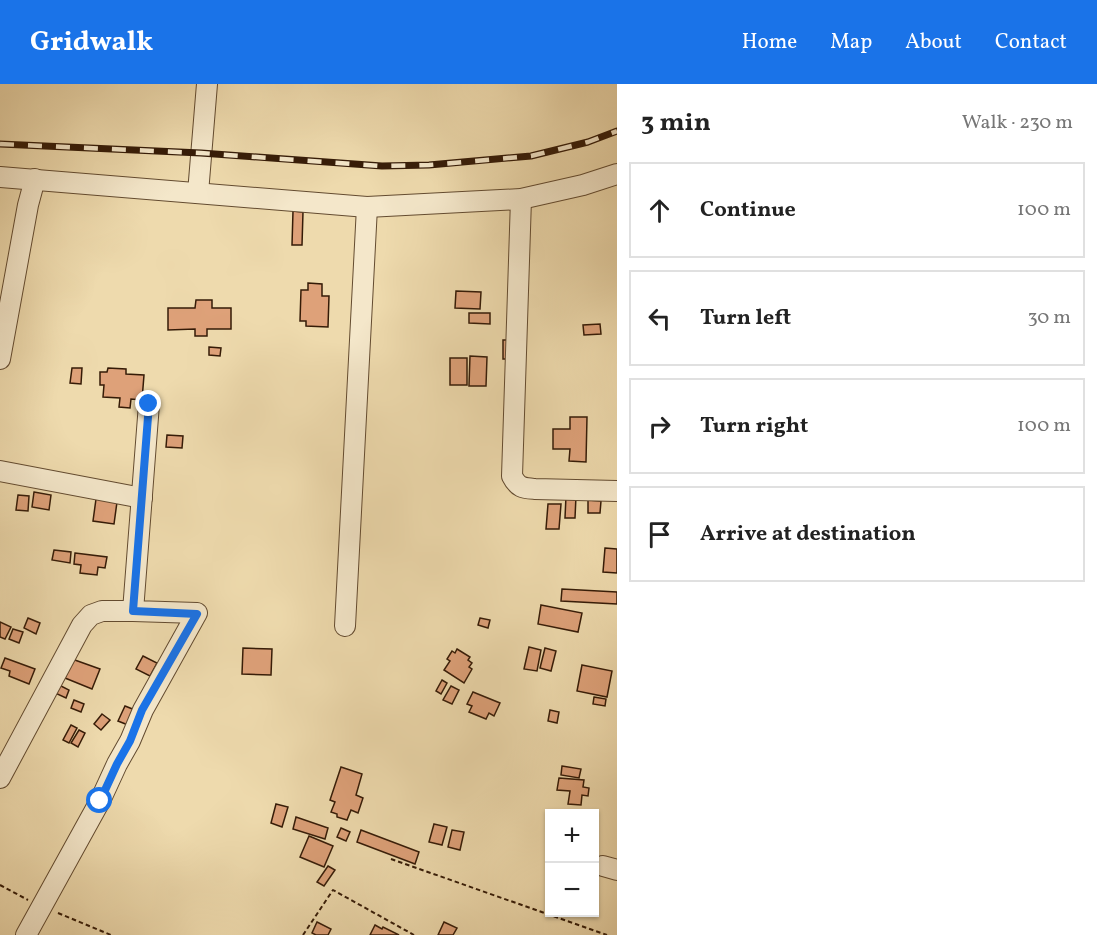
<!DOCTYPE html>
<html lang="en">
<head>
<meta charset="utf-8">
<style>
  :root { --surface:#fff; --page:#f6f6f6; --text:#222; --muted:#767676; --line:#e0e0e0; --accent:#1a73e8 }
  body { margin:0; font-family:Vollkorn,serif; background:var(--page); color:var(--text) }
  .controls { position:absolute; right:18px; bottom:18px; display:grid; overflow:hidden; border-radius:0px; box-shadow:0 2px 4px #0004 }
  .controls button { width:54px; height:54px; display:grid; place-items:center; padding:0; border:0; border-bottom:2px solid var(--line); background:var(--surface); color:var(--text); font:30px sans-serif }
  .stop { position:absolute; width:18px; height:18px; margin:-14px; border:4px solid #1a73e8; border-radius:50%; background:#fff }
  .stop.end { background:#1a73e8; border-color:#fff; box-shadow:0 2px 6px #0008 }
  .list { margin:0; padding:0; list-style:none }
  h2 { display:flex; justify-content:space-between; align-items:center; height:78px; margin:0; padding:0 24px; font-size:26px }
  h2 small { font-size:20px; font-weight:400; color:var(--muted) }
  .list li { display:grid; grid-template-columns:39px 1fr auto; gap:18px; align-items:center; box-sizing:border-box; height:96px; margin:0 12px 12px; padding:0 12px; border:2px solid var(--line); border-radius:0px }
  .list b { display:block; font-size:22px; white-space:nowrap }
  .list em { font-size:20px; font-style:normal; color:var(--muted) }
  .icon { flex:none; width:33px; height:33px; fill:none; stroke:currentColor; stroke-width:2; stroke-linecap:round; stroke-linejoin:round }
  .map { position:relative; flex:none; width:617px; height:851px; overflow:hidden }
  header { display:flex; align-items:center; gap:36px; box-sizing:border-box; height:84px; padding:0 30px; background:var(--accent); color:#fff }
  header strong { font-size:28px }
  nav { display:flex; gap:33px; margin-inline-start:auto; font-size:21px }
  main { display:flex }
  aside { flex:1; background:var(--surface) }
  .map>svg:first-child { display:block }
</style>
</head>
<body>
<header>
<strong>Gridwalk</strong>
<nav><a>Home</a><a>Map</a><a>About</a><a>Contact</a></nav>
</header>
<main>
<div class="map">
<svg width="617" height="851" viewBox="0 0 617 851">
  <rect width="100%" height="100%" fill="#eedaad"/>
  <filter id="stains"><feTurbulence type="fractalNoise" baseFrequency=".00333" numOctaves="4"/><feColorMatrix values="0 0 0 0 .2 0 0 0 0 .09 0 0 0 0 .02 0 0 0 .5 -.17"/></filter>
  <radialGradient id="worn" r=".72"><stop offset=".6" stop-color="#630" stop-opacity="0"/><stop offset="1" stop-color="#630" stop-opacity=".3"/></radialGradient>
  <g fill="#dea179" stroke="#351b07" stroke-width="1.5">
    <path d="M293 127 303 128 302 161H292Z"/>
    <path d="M308 199 322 200V212H329L328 243 306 242V237H300L301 206H308Z"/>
    <path d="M456 207 481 208 480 225 455 224Z"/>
    <path d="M196 216H212V224H231V245H207V252H195V245L168 246V224H195Z"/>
    <path d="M469 229H490V240L469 239Z"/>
    <path d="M600 240 601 250 584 251 583 241Z"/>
    <path d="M503 256H510L509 275H503Z"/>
    <path d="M209 263 221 264 220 272 209 271Z"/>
    <path d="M470 272 487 273 486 302H469Z"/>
    <rect x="450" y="274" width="17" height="27"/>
    <path d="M72 284H82L81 300 70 299Z"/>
    <path d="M108 284 126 285V290L144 291 142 316 131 315 130 324 119 323 120 314 103 313 104 301H100V288H107Z"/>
    <path d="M570 333H587L586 378 569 377 570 365H553V345H570Z"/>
    <path d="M167 351 183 352 182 364 166 363Z"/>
    <path d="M34 408 51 411 49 426 32 423Z"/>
    <path d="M18 411 29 412 28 427 16 426Z"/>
    <path d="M566 412H576L575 434H565Z"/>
    <path d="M96 415 117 418 114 440 93 437Z"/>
    <path d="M588 416 601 417 600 429H588Z"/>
    <path d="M548 420H561L559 445H546Z"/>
    <path d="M605 464 617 465V489L603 488Z"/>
    <path d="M54 466 71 468 70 479 52 476Z"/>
    <path d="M75 469 107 473 105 484 98 483 97 491 80 489 81 481 74 480Z"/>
    <path d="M562 505 617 508V520L561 517Z"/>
    <path d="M541 521 582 529 578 548 538 540Z"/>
    <path d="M28 534 40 539 36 550 24 544Z"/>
    <path d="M480 534 490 536 488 544 478 541Z"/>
    <path d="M0 538 11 543 5 555 0 553Z"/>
    <path d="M13 545 23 548 19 559 9 555Z"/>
    <path d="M529 563 541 566 537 587 524 585Z"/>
    <path d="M243 564 272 565 271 591 242 590Z"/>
    <path d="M545 564 556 567 551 587 540 584Z"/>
    <path d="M457 565 470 573 468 576 472 579 469 583 472 585 464 599 444 586 450 577 447 575 452 567 455 569Z"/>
    <path d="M143 572 157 579 150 592 136 585Z"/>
    <path d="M5 574 35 585 29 600 9 592 10 587 1 584Z"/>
    <path d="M72 575 100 585 92 605 65 594Z"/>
    <path d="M582 581 612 587 607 613 577 607Z"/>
    <path d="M442 596 447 599 441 610 436 607Z"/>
    <path d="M59 601 69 606 66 614 55 609Z"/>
    <path d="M451 602 459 606 452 620 443 616Z"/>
    <path d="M473 608 500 619 494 632 489 629 486 635 469 628 472 622 467 620Z"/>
    <path d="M594 613 606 615 605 622 593 620Z"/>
    <path d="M74 616 84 620 81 628 71 624Z"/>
    <path d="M125 622 135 626 128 641 118 637Z"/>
    <path d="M550 626 559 628 557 639 548 637Z"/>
    <path d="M102 630 110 636 101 646 94 640Z"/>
    <path d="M71 641 77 644 69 659 63 656Z"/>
    <path d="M79 646 85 649 78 663 71 659Z"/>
    <path d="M562 682 581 685 579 694 561 691Z"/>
    <path d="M341 683 362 690 356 711 363 714 358 729 351 726 347 736 337 733V730L331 728 335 718 330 716Z"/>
    <path d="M559 694 584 696 583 703 589 704 588 712 582 711 581 721 568 720 570 707 557 706Z"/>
    <path d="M276 720 288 723 282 743 271 739Z"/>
    <path d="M296 733 328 744 325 755 293 745Z"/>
    <path d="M434 740 447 743 442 761 429 758Z"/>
    <path d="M341 744 350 748 346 757 337 753Z"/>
    <path d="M361 746 419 768 415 780 357 758Z"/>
    <path d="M452 746 464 748 460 766 448 763Z"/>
    <path d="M309 752 333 762 324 783 300 773Z"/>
    <path d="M328 782 335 786 324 802 317 798Z"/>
    <path d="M317 838 331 845 328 851H316L312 849Z"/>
    <path d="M444 838 457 844 453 851H438Z"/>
    <path d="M375 841 382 845 383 843 399 851H370Z"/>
  </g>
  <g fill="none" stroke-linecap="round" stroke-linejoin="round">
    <defs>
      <g id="minor">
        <path d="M0 93 367 123 521 115 583 101 617 90"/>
        <path d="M198 109 207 0"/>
        <path d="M521 115 512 392C518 404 523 404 535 405L617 407"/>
        <path d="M0 275 28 121 35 95"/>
        <path d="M0 387 142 414"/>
        <path d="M345 542 367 123"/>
        <path d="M0 694 82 541 91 531 102 527H133"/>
        <path d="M603 782 617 786"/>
        <path d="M26 851 100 717 117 680 130 657 143 626 197 529 133 527 149 320"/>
      </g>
    </defs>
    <use href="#minor" stroke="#634b30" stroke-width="22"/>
    <g stroke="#351b07" stroke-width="2" stroke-dasharray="4.5 3" stroke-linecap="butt">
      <path d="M391 775 607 851"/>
      <path d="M0 801 28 816"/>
      <path d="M58 829 111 851"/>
      <path d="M303 851 333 806 414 851"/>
    </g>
    <use href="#minor" stroke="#f4e7ca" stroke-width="20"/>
    <defs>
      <path id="rail" d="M0 60 201 69 382 82 429 81 531 72 588 58 617 47"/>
    </defs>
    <use href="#rail" stroke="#351b07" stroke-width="7"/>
    <use href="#rail" stroke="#f4e7ca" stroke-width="4.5" stroke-dasharray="14" stroke-linecap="butt"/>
  </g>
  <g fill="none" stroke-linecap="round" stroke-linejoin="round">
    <path stroke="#1a73e8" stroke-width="8" d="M100 717 117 680 130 657 142 626 197 530 133 527 149 320"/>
  </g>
  <rect width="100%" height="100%" filter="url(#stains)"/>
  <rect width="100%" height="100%" fill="url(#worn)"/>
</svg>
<div class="controls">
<button>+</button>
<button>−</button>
</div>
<div class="stop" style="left:100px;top:717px"></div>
<div class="stop end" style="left:149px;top:320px"></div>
</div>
<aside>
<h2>3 min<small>Walk · 230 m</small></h2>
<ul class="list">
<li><svg class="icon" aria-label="ahead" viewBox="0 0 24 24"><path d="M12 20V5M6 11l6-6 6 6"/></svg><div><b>Continue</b></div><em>100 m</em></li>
<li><svg class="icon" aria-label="left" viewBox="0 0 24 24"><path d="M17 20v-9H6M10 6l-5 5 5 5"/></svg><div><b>Turn left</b></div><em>30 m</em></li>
<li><svg class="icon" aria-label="right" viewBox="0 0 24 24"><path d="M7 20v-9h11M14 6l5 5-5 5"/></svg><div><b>Turn right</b></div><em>100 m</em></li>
<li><svg class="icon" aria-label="arrive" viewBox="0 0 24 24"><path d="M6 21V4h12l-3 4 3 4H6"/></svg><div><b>Arrive at destination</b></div></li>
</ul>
</aside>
</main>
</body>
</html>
